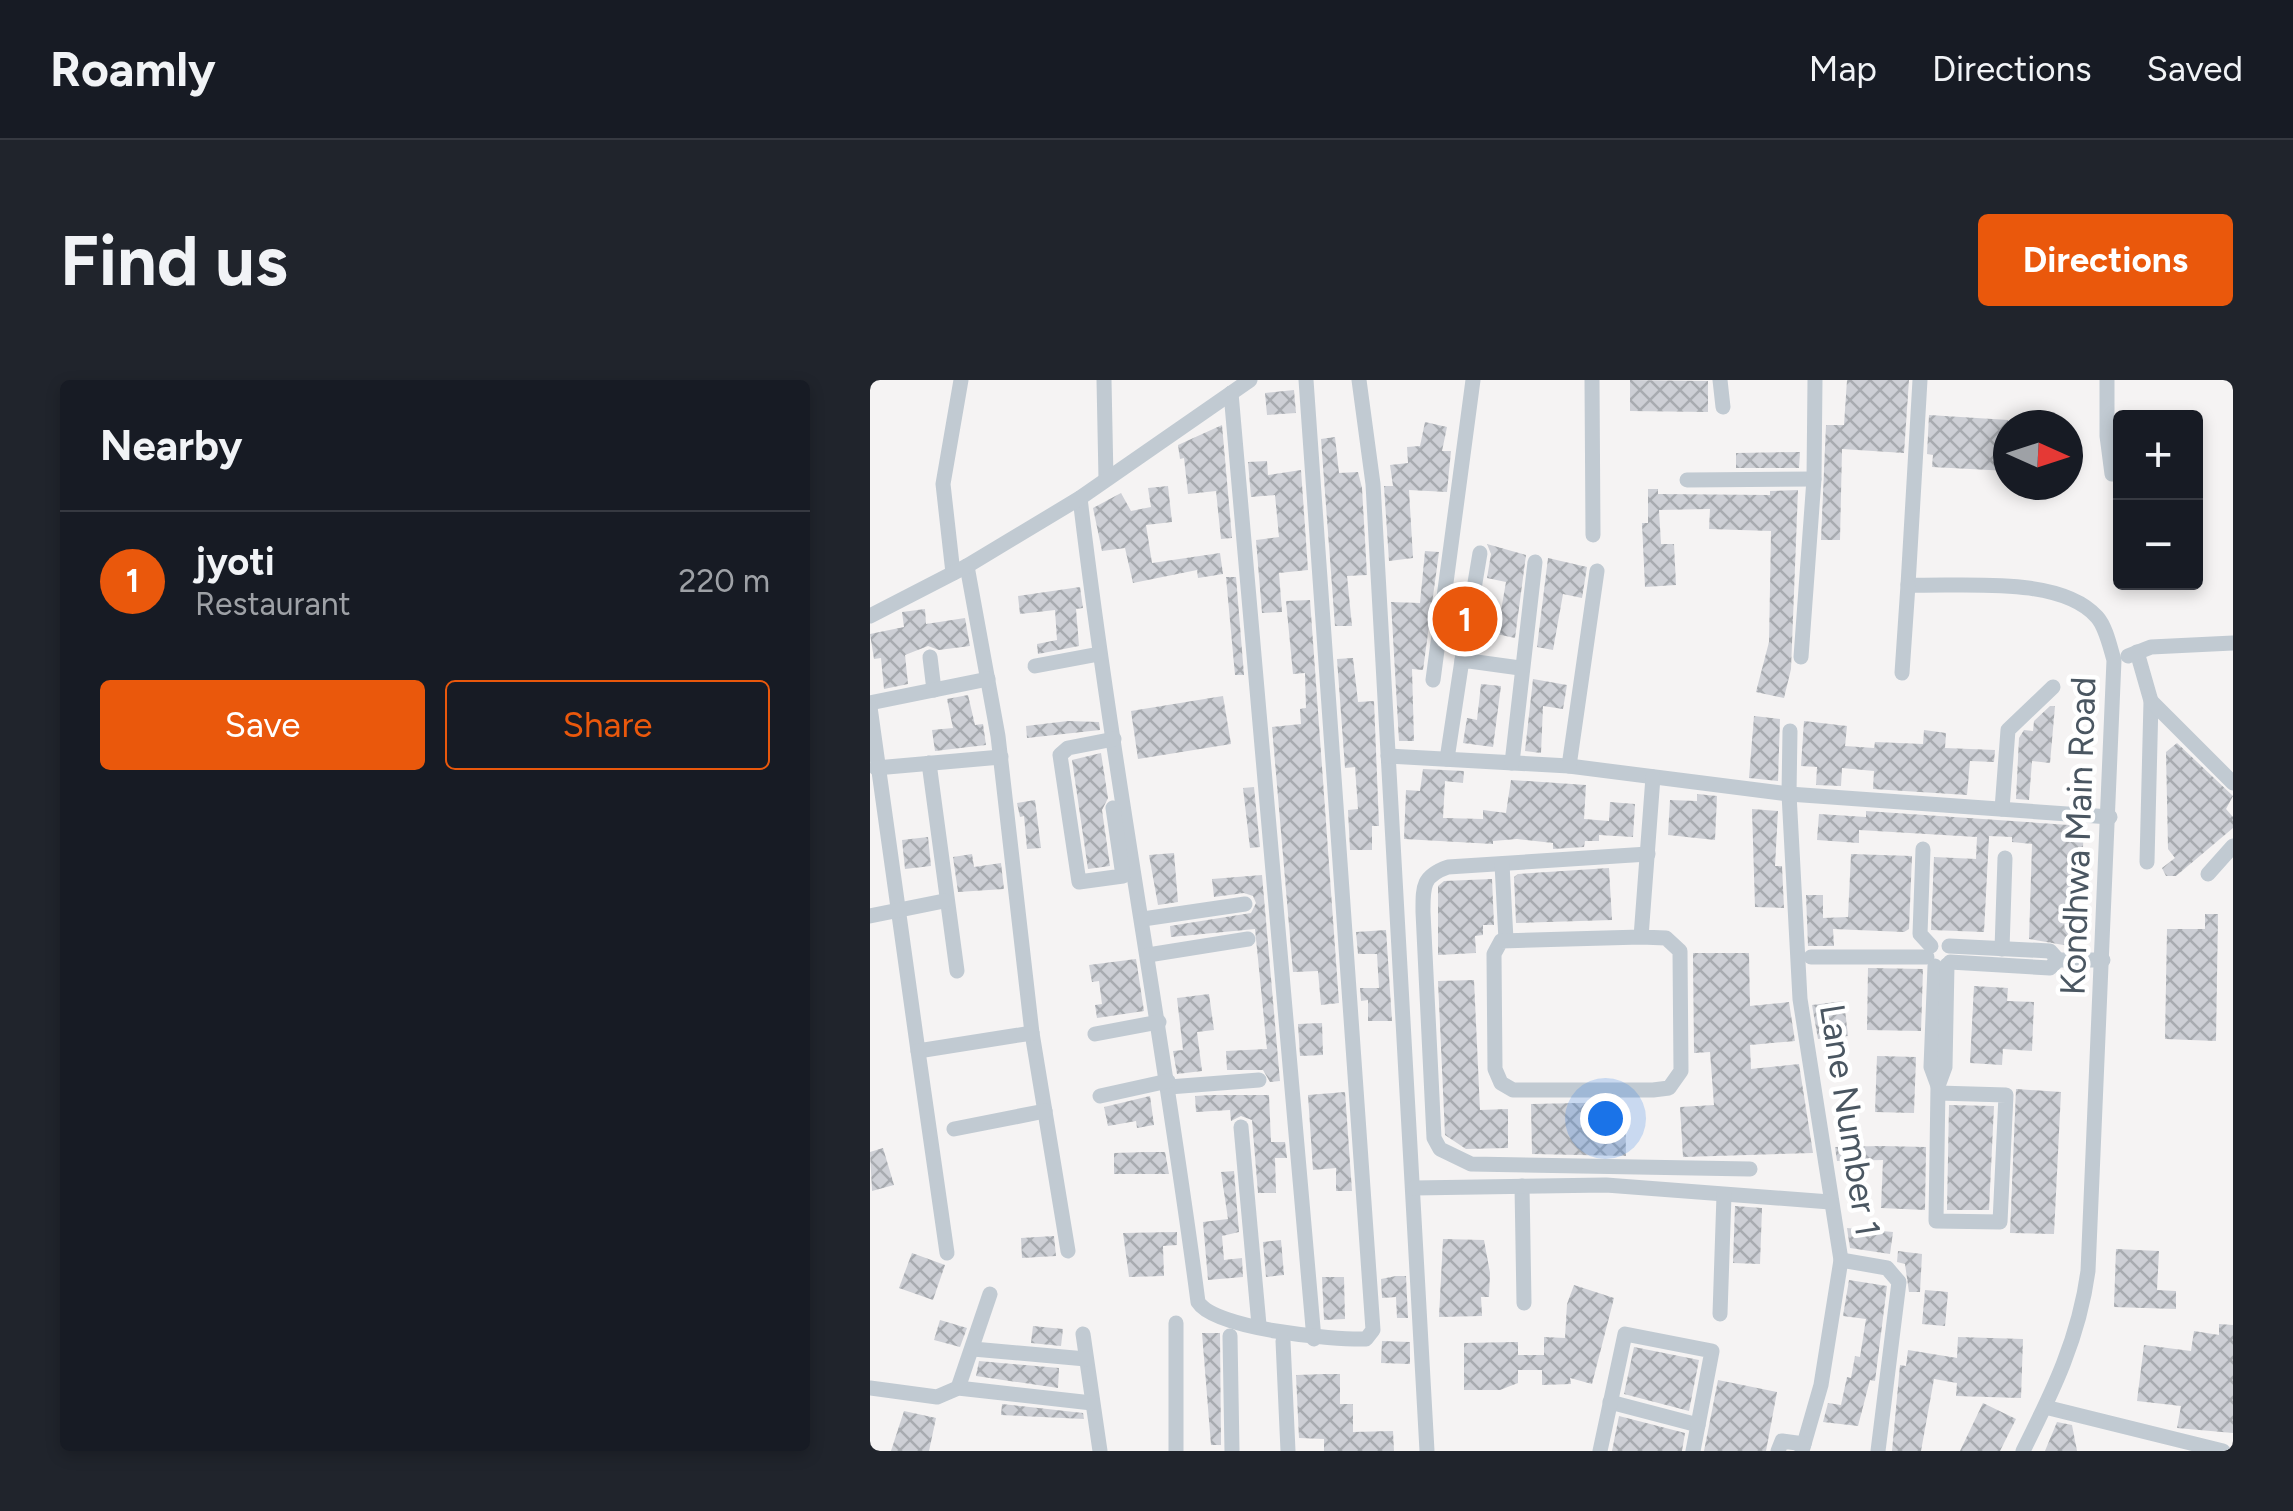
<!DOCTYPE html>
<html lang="en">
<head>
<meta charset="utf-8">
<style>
  :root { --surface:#171b24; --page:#20242c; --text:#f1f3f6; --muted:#9ea1a6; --line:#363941; --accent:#ea580c }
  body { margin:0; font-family:Figtree,sans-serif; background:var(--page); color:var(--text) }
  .controls { position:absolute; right:30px; top:30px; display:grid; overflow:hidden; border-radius:10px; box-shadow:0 5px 15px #0003 }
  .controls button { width:90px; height:90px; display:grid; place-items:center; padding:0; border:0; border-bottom:2px solid var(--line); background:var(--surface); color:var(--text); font:50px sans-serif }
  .compass { position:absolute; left:1123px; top:30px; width:90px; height:90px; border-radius:50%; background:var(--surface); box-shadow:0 5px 15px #0003; rotate:93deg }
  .you { position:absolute; left:735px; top:738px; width:35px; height:35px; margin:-25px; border:8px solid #fff; border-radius:50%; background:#1a73e8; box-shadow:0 0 0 15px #1a73e833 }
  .badge { display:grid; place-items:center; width:65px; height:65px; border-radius:50%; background:var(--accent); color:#fff; font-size:32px; font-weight:700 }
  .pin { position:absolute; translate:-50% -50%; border:5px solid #fff; box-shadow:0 2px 10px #0006 }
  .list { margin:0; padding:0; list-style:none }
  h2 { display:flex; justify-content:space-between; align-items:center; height:130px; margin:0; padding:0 40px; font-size:42px }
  h2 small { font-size:32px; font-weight:400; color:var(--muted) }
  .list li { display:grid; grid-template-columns:65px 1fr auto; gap:30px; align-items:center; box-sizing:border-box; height:140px; padding:0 40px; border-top:2px solid var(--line) }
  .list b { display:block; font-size:38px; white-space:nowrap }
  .list p { margin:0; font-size:32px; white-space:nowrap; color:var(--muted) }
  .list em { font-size:32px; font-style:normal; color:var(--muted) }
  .actions { display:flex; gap:20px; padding:30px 40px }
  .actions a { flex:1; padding:22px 0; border:2px solid var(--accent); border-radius:10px; text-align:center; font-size:35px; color:var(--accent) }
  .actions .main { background:var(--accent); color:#fff }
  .map { position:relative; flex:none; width:1363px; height:1071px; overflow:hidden; border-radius:10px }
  header { display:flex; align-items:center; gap:60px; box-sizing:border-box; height:140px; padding:0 50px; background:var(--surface); border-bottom:2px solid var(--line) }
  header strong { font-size:48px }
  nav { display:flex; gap:55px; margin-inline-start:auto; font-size:35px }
  .intro { display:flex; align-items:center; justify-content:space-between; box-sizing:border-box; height:240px; padding:0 60px }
  h1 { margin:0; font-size:70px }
  .button { padding:25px 45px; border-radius:10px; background:var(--accent); color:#fff; font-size:35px; font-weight:700 }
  main { display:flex; gap:60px; padding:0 60px }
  aside { flex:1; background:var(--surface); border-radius:10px; box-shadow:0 5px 15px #0003 }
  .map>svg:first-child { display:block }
</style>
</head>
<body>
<header>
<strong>Roamly</strong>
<nav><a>Map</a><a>Directions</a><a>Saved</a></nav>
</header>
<div class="intro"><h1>Find us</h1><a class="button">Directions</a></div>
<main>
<aside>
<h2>Nearby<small></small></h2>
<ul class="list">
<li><span class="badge">1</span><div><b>jyoti</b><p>Restaurant</p></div><em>220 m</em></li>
</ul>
<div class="actions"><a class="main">Save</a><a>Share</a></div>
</aside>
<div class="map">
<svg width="1363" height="1071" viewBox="0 0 1363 1071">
  <defs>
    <pattern id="building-cross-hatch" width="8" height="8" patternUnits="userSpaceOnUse" patternTransform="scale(2.5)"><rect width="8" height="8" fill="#cdcfd5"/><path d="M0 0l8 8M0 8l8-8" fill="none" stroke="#a8abb0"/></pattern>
  </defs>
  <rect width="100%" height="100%" fill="#f5f3f3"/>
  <g fill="url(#building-cross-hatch)">
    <path d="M760 0 838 1V32L760 31Z"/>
    <path d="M977 0H1039L1034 73 972 69 970 160H951L956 45H974Z"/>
    <path d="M424 10 426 33 397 35 395 13Z"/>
    <path d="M1059 35 1138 40V91L1062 87 1063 75 1057 74Z"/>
    <path d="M555 42 577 47 572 71H581L577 112 539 110 543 178 519 181 514 106H523L520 85 538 83 537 67 550 66Z"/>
    <path d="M352 45 362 158 351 159 346 111 318 114 314 78 310 79 308 65Z"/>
    <path d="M465 57 469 93 488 92 492 108 497 195 477 196 482 246H465L451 59Z"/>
    <path d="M930 72 929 88H866V73Z"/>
    <path d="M397 81 398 95 431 90 438 190 409 193 412 232 392 233 386 160 409 157 405 115 381 117 378 82Z"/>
    <path d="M298 106 302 142 276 145 282 183 350 173 353 194 328 198 327 190 263 203 255 168 232 171 223 128 251 113 261 131 281 127 278 108Z"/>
    <path d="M778 109H788V114L900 115V111L928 110 921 289 914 318 886 312 899 262 901 151 839 149 840 129 789 130 791 164H804L806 205 775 207 772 143H778Z"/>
    <path d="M617 164 656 175 645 258 608 250 610 238 629 242 636 202 617 198 621 174Z"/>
    <path d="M555 171 569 172 553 290 542 289 544 361H529L521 222 550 223Z"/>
    <path d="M678 178 717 187 712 218 693 214 683 270 667 267Z"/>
    <path d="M356 197H366L374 295H365Z"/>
    <path d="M210 207 213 228 206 229 209 266 168 274 167 264 187 260 185 230 150 234 148 216Z"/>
    <path d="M440 220 469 623 451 625 448 591 423 592 402 347 431 344 430 329 436 328 435 293 423 294 416 221Z"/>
    <path d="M55 229 56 244 95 238 100 266 69 270 58 266 35 275 38 304 14 309 11 278 4 279 0 254 34 247 32 232Z"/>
    <path d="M483 278 488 322 504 321 509 446H502V470H480L478 430 488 429 485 387 475 388 467 279Z"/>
    <path d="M663 299 697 305 693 329 673 326 671 373 655 371Z"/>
    <path d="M611 304 631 306 623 367 593 363 597 338 607 340Z"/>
    <path d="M98 315 105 345 113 344 116 365 65 371 62 350 83 348 77 319Z"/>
    <path d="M353 316 361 364 268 379 261 331Z"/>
    <path d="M1180 326H1185L1180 383 1162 381 1159 420 1146 419 1149 358 1154 350 1163 351 1164 341Z"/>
    <path d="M884 336 910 339 908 401 879 398Z"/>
    <path d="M198 341 229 342 230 350 157 358 156 346Z"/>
    <path d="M934 341 977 346 975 366 1004 368 1005 362 1053 364 1054 350 1076 353 1075 368 1125 370 1124 382 1100 381 1097 415 1003 409 1004 391 972 388 971 406 946 405 947 387 931 386Z"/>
    <path d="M1307 363 1363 416 1356 429 1363 437V448L1306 496H1296L1292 488 1305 478 1298 469 1296 372Z"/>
    <path d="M231 373 238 418 232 430 240 486 218 489 202 380Z"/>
    <path d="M553 389 594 391 593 403 575 401 573 438 613 439V430L636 433 641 400 716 405 714 439 739 441 740 422 765 424 763 457 729 455V461H715L714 467 683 469V463L647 459 623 461V464L534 459 536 410 550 411Z"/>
    <path d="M384 407 390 467 380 468 373 408Z"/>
    <path d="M827 414 847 416 845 460 798 455 800 420 827 421Z"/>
    <path d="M165 420 171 468 157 469 154 436 150 437 147 423Z"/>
    <path d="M882 429 908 431 905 486H912L914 528 885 527Z"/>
    <path d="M996 431 1214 446 1213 467H1208L1205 567 1159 559 1162 464 1142 462V457L1119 456 1114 552 1061 550 1064 477 1106 479 1107 457 989 450V463L947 460 949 434 996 437Z"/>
    <path d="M58 457 61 486 35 489 32 460Z"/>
    <path d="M304 473 308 522 288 525 279 475Z"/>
    <path d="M102 474 104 487 131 483 134 509 88 512 83 477Z"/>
    <path d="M981 474 1042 476 1039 549 1034 552 963 549 964 566H938L936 515H953V538L978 537Z"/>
    <path d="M739 488 742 540 646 543 644 497 648 494Z"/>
    <path d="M392 495 410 701 400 702 393 690H357L356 671 397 669 385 549 301 557 300 546 381 533 386 523 383 516 374 513 344 517 342 499Z"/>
    <path d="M622 499 624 545H613V555L605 556 606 573 568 575V506L574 501Z"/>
    <path d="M1335 534H1348L1346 661 1295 659 1297 549H1335Z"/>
    <path d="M516 550 522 641H498V620L491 621 490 608H509L507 574H488L486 552Z"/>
    <path d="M823 573H879L880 626 919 622 925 661 880 665 881 689 929 684 943 773 813 777 810 727 844 725 840 672 824 673Z"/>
    <path d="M266 579 274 631 227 638 225 625 232 624 229 601 222 602 219 585Z"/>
    <path d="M998 588 1053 589 1051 651 997 650Z"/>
    <path d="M604 600 610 730 638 729V768L596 769 575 755 568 601Z"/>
    <path d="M1104 606 1138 608 1137 621 1164 622 1162 671 1133 669 1132 685 1100 683Z"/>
    <path d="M339 614 344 650 327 652 332 691 307 694 303 671 313 670 307 618Z"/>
    <path d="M974 621 978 656 948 659 942 625Z"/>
    <path d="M452 643 453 675 430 676 428 644Z"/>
    <path d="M1007 676 1046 677 1044 733 1005 732Z"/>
    <path d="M1146 709 1191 712 1184 854 1140 853Z"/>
    <path d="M475 712 482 811H466V788L443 790 438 715Z"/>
    <path d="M341 715H399L401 762H415L417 778H405L406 813H388L382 740 371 736 361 741 360 730 326 732 325 716Z"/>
    <path d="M280 716 284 745 267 748 266 741 238 746 234 727Z"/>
    <path d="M755 722 756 776 662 774 661 724Z"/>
    <path d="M1079 725 1124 726 1119 830H1077Z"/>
    <path d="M1011 766 1056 767 1055 830 1011 828 1013 780 967 781 965 767Z"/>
    <path d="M13 768 24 805 2 811 0 772Z"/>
    <path d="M277 772H295L299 794H244V773Z"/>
    <path d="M364 791 369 852 352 856 354 880 372 878 373 897 338 900 333 842 358 839 351 792Z"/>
    <path d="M865 826 892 828 890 884 863 883Z"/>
    <path d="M977 848 1023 852 1020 874 980 868Z"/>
    <path d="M307 852V865L293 866 294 896 259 897 253 853Z"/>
    <path d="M184 856 186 876 152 878 151 858Z"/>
    <path d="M573 859 614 860 620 893 619 917H611L612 936 569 937Z"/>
    <path d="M411 860 414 895 396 897 393 862Z"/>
    <path d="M1246 869 1289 871 1287 910 1306 911V929L1244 927Z"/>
    <path d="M1028 871 1052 874 1050 912H1039L1035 884 1027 882Z"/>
    <path d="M42 873 75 885 63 920 29 908Z"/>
    <path d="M526 896H536L538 938H527L526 917 512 918 511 899Z"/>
    <path d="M452 897H474L475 939 454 940Z"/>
    <path d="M979 900 1017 906 1005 1001 1000 1000 988 1046 953 1042 958 1023 971 1025 977 997 981 998 985 976 990 977 996 939 973 936Z"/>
    <path d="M704 905 744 918 722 1004 700 998 701 1004 672 1005V990H648V1003L630 1010H594V963L648 962V975H674V957L695 958 697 924Z"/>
    <path d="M1055 910 1078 912 1075 946 1052 944Z"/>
    <path d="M70 940 97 948 90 967 64 960Z"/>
    <path d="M1349 944 1363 945V1053L1307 1048 1311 1026 1267 1021 1274 965 1321 971 1324 951 1349 955Z"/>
    <path d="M163 946 193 949 191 966 161 963Z"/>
    <path d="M332 953H350L351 1065H341Z"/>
    <path d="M1088 957 1153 959 1151 1018 1086 1016 1087 1003 1064 999 1051 1071H1022L1030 985 1036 986 1038 970 1087 978Z"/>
    <path d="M512 961 540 962V984L511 983Z"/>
    <path d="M764 967 829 980 819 1031 754 1014Z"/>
    <path d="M109 981 189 988 188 1008 106 996Z"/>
    <path d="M455 994H470V1024H483V1052L523 1051 524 1071H454V1059L429 1058 426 995Z"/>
    <path d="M848 1000 907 1012 896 1071H834Z"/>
    <path d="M1113 1023 1146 1039 1130 1071H1090Z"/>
    <path d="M132 1024 213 1033 214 1039 131 1035Z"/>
    <path d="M34 1031 66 1038 59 1071H21Z"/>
    <path d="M749 1036 815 1053 812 1071H742Z"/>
    <path d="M1187 1042 1202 1045 1207 1071H1175Z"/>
  </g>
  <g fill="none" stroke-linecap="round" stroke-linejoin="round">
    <g stroke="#c1cad2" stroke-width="15">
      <path d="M234 0 236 99"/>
      <path d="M489 0 503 104 557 1071"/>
      <path d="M722 0 723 155"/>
      <path d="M850 0 853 27"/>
      <path d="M1050 0 1038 205C1091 207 1190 195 1227 237 1236 247 1240 267 1244 280L1218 891C1209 958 1183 1011 1153 1071"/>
      <path d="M1237 0V56L1242 94"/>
      <path d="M361 13 444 959"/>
      <path d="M817 100 944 99"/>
      <path d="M210 118C242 387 293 654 328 922 345 949 462 960 496 959L503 950 436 0"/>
      <path d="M97 186 128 356 162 653 198 871"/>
      <path d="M83 193 73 104 91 0"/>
      <path d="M0 236 97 186 210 118 380 0"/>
      <path d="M1267 272 1281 321 1277 482"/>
      <path d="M1258 276 1281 267 1363 263"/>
      <path d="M60 277 64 310"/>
      <path d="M931 277 944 99 945 0"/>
      <path d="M592 280 610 173"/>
      <path d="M165 286 229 274"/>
      <path d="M1032 293 1038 205"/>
      <path d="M563 300 603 0"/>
      <path d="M1281 321 1363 403"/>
      <path d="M0 323 118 299"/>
      <path d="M0 327 48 671 162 653"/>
      <path d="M920 351 919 414 930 619 971 880 951 1005 932 1071"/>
      <path d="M518 376 699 386 919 414 1240 437"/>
      <path d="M577 379 592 280 650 288"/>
      <path d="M59 383 87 591"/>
      <path d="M642 383 665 182"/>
      <path d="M699 386 727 191"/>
      <path d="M6 388 131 377"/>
      <path d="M243 428 253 496 209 502 190 375 198 368 244 359"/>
      <path d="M1132 429 1138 350 1183 307"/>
      <path d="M1053 469 1050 554 1061 566"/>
      <path d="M778 474 578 487C552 496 553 507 553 532L564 758 570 769 601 784 880 789"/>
      <path d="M632 484 636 560"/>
      <path d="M1338 494 1363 466"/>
      <path d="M0 536 74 521"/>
      <path d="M273 539 375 524"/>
      <path d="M771 557 631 561 624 574 625 689 631 703 643 710H783L799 708 811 691 810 571 796 558 771 557 783 397"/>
      <path d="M1079 566 1180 571 1188 580"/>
      <path d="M1132 569 1135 478"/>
      <path d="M278 575 378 559"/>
      <path d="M941 577H1057"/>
      <path d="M1080 582 1180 588 1188 580H1233"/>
      <path d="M1065 586 1061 687 1068 706"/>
      <path d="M225 654 289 642"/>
      <path d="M48 671 77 873"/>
      <path d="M299 707 389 700"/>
      <path d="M1068 713 1136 715 1130 842 1066 841 1068 706 1075 687 1077 585"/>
      <path d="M230 716 298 701"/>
      <path d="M371 747 389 945"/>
      <path d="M84 749 175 731"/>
      <path d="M652 806 654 923"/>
      <path d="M544 808 736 805 960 822"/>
      <path d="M971 880 1017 888 1029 902 1008 1071"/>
      <path d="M850 934 854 815"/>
      <path d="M213 954 230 1071"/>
      <path d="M360 956 362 1071"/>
      <path d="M413 961 418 1071"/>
      <path d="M103 969 216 979"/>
      <path d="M0 1008 67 1017 88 1008 222 1023"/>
      <path d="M88 1008 120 914"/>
      <path d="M740 1022 828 1045 823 1071"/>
      <path d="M1175 1027 1353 1071"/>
      <path d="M306 1071V943"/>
      <path d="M730 1071 755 954 842 971 828 1045"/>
      <path d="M908 1071 912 1061 934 1064"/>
    </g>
  </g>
  <g text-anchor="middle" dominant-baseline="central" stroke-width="9" stroke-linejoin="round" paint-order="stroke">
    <g font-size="35" fill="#4a5661" stroke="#fff">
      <text transform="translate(1208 456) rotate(-88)">Kondhwa Main Road</text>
      <text transform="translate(980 740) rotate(81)">Lane Number 1</text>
    </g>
  </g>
</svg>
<div class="controls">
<button>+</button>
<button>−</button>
</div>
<svg class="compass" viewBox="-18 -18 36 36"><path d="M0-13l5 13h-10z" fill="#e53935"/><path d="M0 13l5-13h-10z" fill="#9ea1a6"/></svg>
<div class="you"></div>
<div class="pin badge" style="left:595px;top:239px">1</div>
</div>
</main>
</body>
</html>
